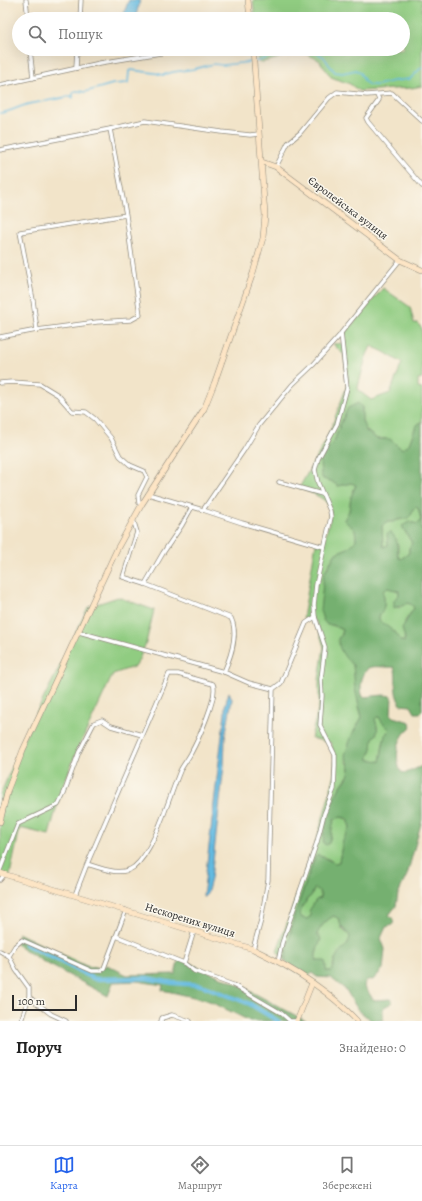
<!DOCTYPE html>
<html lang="uk">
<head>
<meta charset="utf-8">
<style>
  :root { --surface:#fff; --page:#f6f6f6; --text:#222; --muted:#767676; --line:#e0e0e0; --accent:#2563eb }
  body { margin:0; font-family:Alegreya,serif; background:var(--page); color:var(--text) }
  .scale { position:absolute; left:12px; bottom:10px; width:65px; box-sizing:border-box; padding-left:4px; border:2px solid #2b2b2b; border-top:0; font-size:11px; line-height:14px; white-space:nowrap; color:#2b2b2b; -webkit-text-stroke:3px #fbf7ec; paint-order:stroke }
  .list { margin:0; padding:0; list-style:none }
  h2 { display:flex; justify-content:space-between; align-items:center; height:52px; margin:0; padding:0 16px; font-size:17px }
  h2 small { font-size:13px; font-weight:400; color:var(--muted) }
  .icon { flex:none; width:22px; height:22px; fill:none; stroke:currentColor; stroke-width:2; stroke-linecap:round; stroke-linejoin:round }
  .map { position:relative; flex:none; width:422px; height:1021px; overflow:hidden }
  .search { position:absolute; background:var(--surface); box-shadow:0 4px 16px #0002; left:12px; right:12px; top:12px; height:44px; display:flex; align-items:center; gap:10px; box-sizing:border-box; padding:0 14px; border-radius:22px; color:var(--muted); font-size:15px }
  .sheet { height:124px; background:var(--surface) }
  nav { display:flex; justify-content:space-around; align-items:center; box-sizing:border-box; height:56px; border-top:1px solid var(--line); background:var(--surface); font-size:11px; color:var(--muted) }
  nav a { display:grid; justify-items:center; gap:2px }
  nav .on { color:var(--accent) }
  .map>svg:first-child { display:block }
</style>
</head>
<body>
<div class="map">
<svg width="422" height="1021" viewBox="0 0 422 1021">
  <rect width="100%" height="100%" fill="#fbf7ec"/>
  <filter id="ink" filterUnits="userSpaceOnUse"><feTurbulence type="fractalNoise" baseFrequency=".025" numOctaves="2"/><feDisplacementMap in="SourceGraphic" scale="8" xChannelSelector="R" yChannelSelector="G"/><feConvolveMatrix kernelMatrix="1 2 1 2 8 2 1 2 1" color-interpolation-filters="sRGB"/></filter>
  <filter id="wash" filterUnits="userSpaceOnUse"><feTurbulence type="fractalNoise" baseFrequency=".012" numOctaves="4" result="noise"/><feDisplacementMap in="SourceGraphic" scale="16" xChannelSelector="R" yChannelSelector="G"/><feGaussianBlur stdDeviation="0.9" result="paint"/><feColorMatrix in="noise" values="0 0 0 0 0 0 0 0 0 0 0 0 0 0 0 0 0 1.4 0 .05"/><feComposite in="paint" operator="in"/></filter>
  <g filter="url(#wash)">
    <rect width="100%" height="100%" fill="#f2e4c9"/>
    <g fill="#90cc81" stroke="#5e7c56" fill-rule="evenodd">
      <path d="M253 0H422V86L411 88 359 91 350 84 331 77 319 60 304 53 294 51 276 59 259 63 257 49H403V19H255Z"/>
      <path d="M383 288 410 307 414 323H417L422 328V378L418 379V388L422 389V421L416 426 409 444 404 449C390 444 395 437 377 439 362 428 361 426 362 407L348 409 340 425 334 442 326 450 320 461 321 474 323 479 331 481 338 486 351 483 356 484 351 497 349 511 344 520C352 529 356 525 356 540L348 548 336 553 326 569 327 625H332L342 630C341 639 345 659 353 665L359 707 362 717 352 735 346 761 349 765 350 773 340 787 329 812V843L334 820C343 814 347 819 350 827L343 840 339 862 335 863 325 857H315L294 916 285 961 277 951 317 839 334 778 335 760 331 743 311 738 319 705V680L324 647 316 621 303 618 316 543 323 544C333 508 339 503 299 488L327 439 348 383 344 355 333 344 345 343 344 334ZM371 346 384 352 402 363 390 393 371 400 359 391 358 387 366 357Z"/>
      <path d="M415 507 418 508 421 519 418 524 413 523 403 528 412 543 409 548V553L401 559 398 557V544L387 540 389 544 384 547 383 546 382 526 386 522C391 522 407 519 411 515 413 513 413 509 415 507Z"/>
      <path d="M388 588 399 591V595L396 597 398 608 408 603 412 605 414 608 405 621 404 642 401 641 397 634 381 623 379 620V616C385 610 385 601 383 592L385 589Z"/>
      <path d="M118 597 154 610 146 643 136 666 113 674 77 751 61 791 49 835 20 828 9 879 0 877V795L31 723 58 670 88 607Z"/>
      <path d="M377 717H379L382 722 390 730 389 731 387 732 383 743 380 762 369 760C368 754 371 753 372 748 373 745 372 741 373 738 380 732 377 727 375 719Z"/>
      <path d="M315 888 319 891 321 896V898L316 900 311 916 307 919 302 918 299 913C302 908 305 904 307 899L311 896Z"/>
      <path d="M334 916 339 919 342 929 350 936 349 944C344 949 338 953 335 959 333 963 333 967 331 971H325L315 958 318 948 317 932 320 928 331 917Z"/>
    </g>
    <g fill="#74b06f" stroke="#506e4d" fill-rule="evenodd">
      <path d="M358 403 362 407V421L366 431 377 439H390L398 446 403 449 409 444 416 426 422 421V711L420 713H415L411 706 401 705C391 690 399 679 394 667 385 668 376 665 368 668 361 676 359 688 363 697L384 695 392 696 391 715 393 717 410 722 411 727C408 730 404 733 402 737 396 746 396 763 401 772L406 773 422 766V820L407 875 398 894 396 906 389 915C393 918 394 920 393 925L386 927 381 938 385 949 383 969 373 980C368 979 366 980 364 985L372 998 375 1000 390 999 393 1002 383 1008V1020L372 1021 358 1010 346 990 331 978 317 977 312 973 308 977 295 970 285 961 294 916 315 857 318 855 335 863 339 862 343 840 350 827 348 820 345 818 341 817 334 820 329 843 326 845 323 843C324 824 330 806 339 789 342 784 348 779 349 773 352 767 347 761 345 755L352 735 362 717 355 689 353 665C345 659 338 649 338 638L342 635V630L333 625H327L323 620 320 610 324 574 336 553 348 548 356 540C356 525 352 529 344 520L349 511 351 497 356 485 351 483 338 486 331 481 323 479 321 474 320 461 326 450 334 442 340 425 348 408ZM415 507 418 508 421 519 418 524 409 522 402 526 412 543 409 548V553L401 559 398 557C396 547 400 539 390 532L387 534 388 545 384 547 383 546 382 526 386 522H393L400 519H407L411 515 414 508ZM388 588 399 591V595L394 600V608L408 603 412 605 414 608 402 628 405 638 404 642 401 641 397 634 379 620V616C385 610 385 601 383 592L385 589ZM377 717H379L382 722 390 730 385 735 380 762 375 760H369C368 754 371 753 372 748 373 745 372 741 373 738 380 732 377 727 375 719ZM315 888 319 891 321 896V898L316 900 309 911 311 916 307 919 302 918 299 913C302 908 305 904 307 899L311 896ZM334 916 339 919 341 926 350 936C348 949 344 945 338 954 334 959 334 966 331 971H326V966L325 961H317C313 953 320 946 321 938L317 935C319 928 327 919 334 916Z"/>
      <path d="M18 933 86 966 99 969 107 965 127 975 175 974 179 959 233 982 306 1021H250L207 1000 162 990 163 985 137 981 113 982 108 996 42 961 16 944Z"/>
    </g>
    <g fill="#64bae1" stroke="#487286">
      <path d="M129 0H140L135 19H123L125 10Z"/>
      <path d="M229 692 232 699 225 737 224 765 211 879 207 894 204 897H203L222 736 225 714V706Z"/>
    </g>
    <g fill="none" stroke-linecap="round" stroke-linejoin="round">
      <g stroke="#64bae1" stroke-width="1.5">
        <path d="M310 49 324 57 330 66 335 72 342 73 356 70 360 73 365 82 369 85H378L393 81 410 79 422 67"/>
        <path d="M0 113C12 112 22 104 34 103 46 101 59 99 71 96L73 98V92L77 91 85 92 113 84 128 83 129 71 131 70 155 73 163 75 173 72 194 69 213 64 223 65 259 61 286 49"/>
      </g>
      <path stroke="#64bae1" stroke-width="4.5" d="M25 944 95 979 146 978 173 983 201 985 250 1004 278 1021"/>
    </g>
  </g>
  <g filter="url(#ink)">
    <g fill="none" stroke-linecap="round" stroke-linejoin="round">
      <defs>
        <g id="street">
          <path d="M26 0 28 19"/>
          <path d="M80 19 81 0"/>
          <path d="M30 49 33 78"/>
          <path d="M76 68 77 49"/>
          <path d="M0 85 100 63 185 49"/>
          <path d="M377 95 379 100 366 118 368 122 422 186"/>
          <path d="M110 129 126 215 140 315 131 320 97 322 37 330 33 300 20 232 126 215"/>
          <path d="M0 150 110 129 145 121 222 132 250 135 259 134"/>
          <path d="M276 167 288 143 300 133 329 98 337 92 367 95 392 93 422 121"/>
          <path d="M0 337 37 330"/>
          <path d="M0 383 12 382 40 384 58 395 72 411 86 412 95 419 111 438 120 456 130 465 144 471 147 477 138 495 139 503 142 504"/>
          <path d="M279 482 322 494"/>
          <path d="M148 494 203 510 242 523 324 547"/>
          <path d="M203 510 244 450 259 425 292 385 313 365 341 334"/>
          <path d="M133 519 137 532 123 577 145 584 231 618C239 634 231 656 224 672"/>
          <path d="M145 584 163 553 182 525 192 507"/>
          <path d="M79 632 224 672 249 683 273 689"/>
          <path d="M0 870 18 824 58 805 64 793 79 752 94 723 102 720 111 726 142 735"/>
          <path d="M0 880 5 874"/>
          <path d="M75 895 87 864 169 674H178L213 684C219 695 197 742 191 753 188 759 183 765 180 771 169 797 155 850 134 867 121 877 100 868 87 864"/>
          <path d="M116 936 184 963 194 971 233 985 281 1013 290 1021H295"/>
          <path d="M253 949 261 920 268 880 273 689 281 683 306 623 315 617"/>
          <path d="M0 951 9 956"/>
          <path d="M9 956 15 946 22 940 92 971H101L104 968 126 910"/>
          <path d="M9 956 16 970 29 988V997L21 1021"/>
          <path d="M278 962 282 943 317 842 324 814 334 789 335 766V755L320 725 322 696 321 679 325 647 315 617 314 605 316 585 331 517 330 511 318 483 315 470 318 459 337 424 347 388 341 333 400 260"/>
          <path d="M184 963 194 931"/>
          <path d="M29 997 51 1014 66 1021"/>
          <path d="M161 1021 162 1018 172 1015 190 1021"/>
        </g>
        <g id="secondary">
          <path d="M248 0 250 19"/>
          <path d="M262 162 276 167 400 260 422 270"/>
          <path d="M0 822 8 789 23 750 117 549 142 504 204 409 214 384 253 273 263 238 265 215 253 49"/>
          <path d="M0 873 253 949C291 967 329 990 357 1021"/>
          <path d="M297 1021 312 983"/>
        </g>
      </defs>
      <use href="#street" stroke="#8e887a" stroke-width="5"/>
      <use href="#secondary" stroke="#8e887a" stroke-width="6"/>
      <use href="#street" stroke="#fff" stroke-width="3.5"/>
      <use href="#secondary" stroke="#fde5c5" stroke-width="5"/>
    </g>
  </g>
  <g text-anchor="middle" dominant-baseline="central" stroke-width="3" stroke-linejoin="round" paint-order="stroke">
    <g font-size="11" fill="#2b2b2b" stroke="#fbf7ec">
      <text transform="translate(348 208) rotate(37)">Європейська вулиця</text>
      <text transform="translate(190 920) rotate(17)">Нескорених вулиця</text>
    </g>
  </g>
</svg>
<div class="scale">100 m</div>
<div class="search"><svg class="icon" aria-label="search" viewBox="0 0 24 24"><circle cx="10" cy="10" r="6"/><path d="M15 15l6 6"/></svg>Пошук</div>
</div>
<section class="sheet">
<h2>Поруч<small>Знайдено: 0</small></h2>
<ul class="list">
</ul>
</section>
<nav>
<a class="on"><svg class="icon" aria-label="map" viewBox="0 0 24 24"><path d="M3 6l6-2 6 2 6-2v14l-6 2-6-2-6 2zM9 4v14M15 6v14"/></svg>Карта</a>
<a><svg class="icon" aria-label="directions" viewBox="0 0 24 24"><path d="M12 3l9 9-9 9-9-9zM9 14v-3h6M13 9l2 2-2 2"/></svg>Маршрут</a>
<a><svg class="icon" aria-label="saved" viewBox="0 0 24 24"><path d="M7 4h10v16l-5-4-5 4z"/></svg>Збережені</a>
</nav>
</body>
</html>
